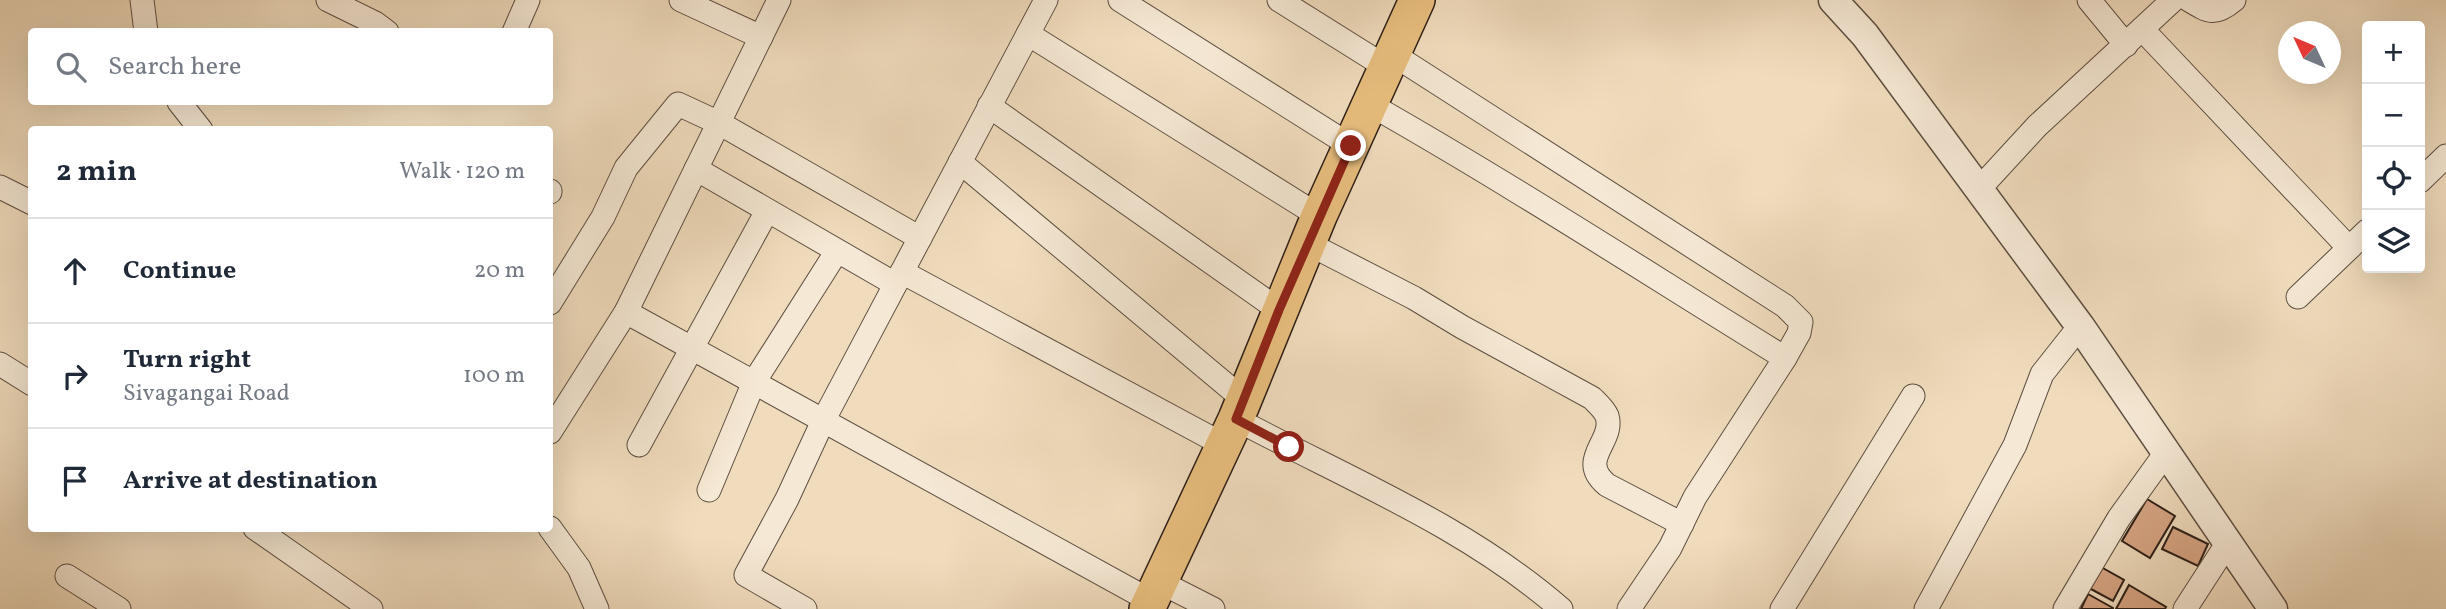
<!DOCTYPE html>
<html lang="en">
<head>
<meta charset="utf-8">
<style>
  :root { --surface:#fff; --page:#f6f6f7; --text:#1f2937; --muted:#747a83; --line:#e0e1e3 }
  body { margin:0; font-family:Vollkorn,serif; background:var(--page); color:var(--text) }
  .controls { position:absolute; right:21px; top:21px; display:grid; overflow:hidden; border-radius:7px; box-shadow:0 7px 28px #0002 }
  .controls button { width:63px; height:63px; display:grid; place-items:center; padding:0; border:0; border-bottom:2px solid var(--line); background:var(--surface); color:var(--text); font:35px sans-serif }
  .compass { position:absolute; left:2278px; top:21px; width:63px; height:63px; border-radius:50%; background:var(--surface); box-shadow:0 7px 28px #0002; rotate:314deg }
  .stop { position:absolute; width:21px; height:21px; margin:-16px; border:5px solid #8f2418; border-radius:50%; background:#fff }
  .stop.end { background:#8f2418; border-color:#fff; box-shadow:0 2px 7px #0008 }
  .list { margin:0; padding:0; list-style:none }
  h2 { display:flex; justify-content:space-between; align-items:center; height:91px; margin:0; padding:0 28px; font-size:30px }
  h2 small { font-size:23px; font-weight:400; color:var(--muted) }
  .list li { display:grid; grid-template-columns:46px 1fr auto; gap:21px; align-items:center; box-sizing:border-box; height:105px; padding:0 28px; border-top:2px solid var(--line) }
  .list b { display:block; font-size:26px; white-space:nowrap }
  .list p { margin:0; font-size:23px; white-space:nowrap; color:var(--muted) }
  .list em { font-size:23px; font-style:normal; color:var(--muted) }
  .icon { flex:none; width:38px; height:38px; fill:none; stroke:currentColor; stroke-width:2; stroke-linecap:round; stroke-linejoin:round }
  .map { position:relative; flex:none; width:2446px; height:609px; overflow:hidden }
  .search { position:absolute; background:var(--surface); box-shadow:0 7px 28px #0002; left:28px; top:28px; width:525px; height:77px; display:flex; align-items:center; gap:18px; box-sizing:border-box; padding:0 24px; border-radius:7px; color:var(--muted); font-size:26px }
  .panel { position:absolute; background:var(--surface); box-shadow:0 7px 28px #0002; left:28px; top:126px; width:525px; height:406px; border-radius:7px }
  .map>svg:first-child { display:block }
</style>
</head>
<body>
<div class="map">
<svg width="2446" height="609" viewBox="0 0 2446 609">
  <rect width="100%" height="100%" fill="#f0dcbd"/>
  <filter id="stains"><feTurbulence type="fractalNoise" baseFrequency=".00286" numOctaves="4"/><feColorMatrix values="0 0 0 0 .2 0 0 0 0 .09 0 0 0 0 .02 0 0 0 .5 -.17"/></filter>
  <radialGradient id="worn" r=".72"><stop offset=".6" stop-color="#630" stop-opacity="0"/><stop offset="1" stop-color="#630" stop-opacity=".3"/></radialGradient>
  <g fill="#d8a685" stroke="#2c1f18" stroke-width="2">
    <path d="M2147 499 2175 516 2150 558 2122 541Z"/>
    <path d="M2173 527 2208 544 2198 566 2162 549Z"/>
    <path d="M2101 567 2124 580 2113 601 2089 588Z"/>
    <path d="M2129 585 2166 607 2165 609H2116Z"/>
    <path d="M2088 594 2113 608V609H2081Z"/>
  </g>
  <g fill="none" stroke-linecap="round" stroke-linejoin="round">
    <defs>
      <g id="minor">
        <path d="M142 0 146 32"/>
        <path d="M328 0 375 23 387 32"/>
        <path d="M681 0 761 37"/>
        <path d="M779 0 626 312 1151 601"/>
        <path d="M1120 0 1351 146"/>
        <path d="M1279 0 1386 67"/>
        <path d="M2089 0 2126 45"/>
        <path d="M2189 0C2209 12 2215 16 2234 0"/>
        <path d="M2142 29 2349 248"/>
        <path d="M514 32 528 0"/>
        <path d="M1028 34 1319 216"/>
        <path d="M1394 55 1785 306 1801 322 1799 333 1785 358 1695 497 1670 548 1629 609"/>
        <path d="M179 102 201 130"/>
        <path d="M1371 105C1512 185 1647 273 1785 358"/>
        <path d="M989 106 1279 310"/>
        <path d="M960 162 1243 399"/>
        <path d="M696 169 895 284"/>
        <path d="M2420 181 2446 156"/>
        <path d="M0 187 32 203"/>
        <path d="M1979 189 2037 126 2173 0"/>
        <path d="M550 192V191"/>
        <path d="M1309 244 1414 298 1462 327 1592 398C1597 403 1604 409 1607 416 1615 442 1576 459 1607 485L1682 524"/>
        <path d="M902 272 1224 445"/>
        <path d="M2298 297 2367 231"/>
        <path d="M550 303 603 217 626 168 678 104 719 123 920 238"/>
        <path d="M0 364 32 384"/>
        <path d="M1236 419C1346 478 1466 526 1561 609"/>
        <path d="M550 432 626 312"/>
        <path d="M639 445 767 211"/>
        <path d="M709 490 754 382 837 251"/>
        <path d="M255 528 371 609"/>
        <path d="M550 528 579 568 597 609"/>
        <path d="M67 576 119 609"/>
        <path d="M1160 582 1213 609"/>
        <path d="M805 609 746 575 787 499 823 421 1046 0"/>
        <path d="M1782 609 1913 396"/>
        <path d="M1926 609 2015 445 2042 374 2080 326"/>
        <path d="M2065 609 2119 518 2165 454"/>
        <path d="M2185 609 2227 544"/>
      </g>
      <path id="tertiary" d="M1833 0 1865 35 2080 326 2273 609"/>
      <path id="primary" d="M1147 609 1236 419 1319 216 1417 0"/>
    </defs>
    <use href="#minor" stroke="#5d4e41" stroke-width="25"/>
    <use href="#tertiary" stroke="#5d4e41" stroke-width="31"/>
    <use href="#primary" stroke="#2c1f18" stroke-width="38"/>
    <use href="#minor" stroke="#f5e8d4" stroke-width="23"/>
    <use href="#tertiary" stroke="#f5e8d4" stroke-width="28"/>
    <use href="#primary" stroke="#e8be7e" stroke-width="35"/>
  </g>
  <g fill="none" stroke-linecap="round" stroke-linejoin="round">
    <path stroke="#8f2418" stroke-width="9" d="M1289 447 1236 419 1279 310 1351 146"/>
  </g>
  <rect width="100%" height="100%" filter="url(#stains)"/>
  <rect width="100%" height="100%" fill="url(#worn)"/>
</svg>
<div class="controls">
<button>+</button>
<button>−</button>
<button><svg class="icon" aria-label="locate" viewBox="0 0 24 24"><circle cx="12" cy="12" r="6"/><path d="M12 2v4M12 18v4M2 12h4M18 12h4"/></svg></button>
<button><svg class="icon" aria-label="layers" viewBox="0 0 24 24"><path d="M12 4l9 5-9 5-9-5zM3 14l9 5 9-5"/></svg></button>
</div>
<svg class="compass" viewBox="-18 -18 36 36"><path d="M0-13l5 13h-10z" fill="#e53935"/><path d="M0 13l5-13h-10z" fill="#747a83"/></svg>
<div class="stop" style="left:1289px;top:447px"></div>
<div class="stop end" style="left:1351px;top:146px"></div>
<div class="search"><svg class="icon" aria-label="search" viewBox="0 0 24 24"><circle cx="10" cy="10" r="6"/><path d="M15 15l6 6"/></svg>Search here</div>
<section class="panel">
<h2>2 min<small>Walk · 120 m</small></h2>
<ul class="list">
<li><svg class="icon" aria-label="ahead" viewBox="0 0 24 24"><path d="M12 20V5M6 11l6-6 6 6"/></svg><div><b>Continue</b></div><em>20 m</em></li>
<li><svg class="icon" aria-label="right" viewBox="0 0 24 24"><path d="M7 20v-9h11M14 6l5 5-5 5"/></svg><div><b>Turn right</b><p>Sivagangai Road</p></div><em>100 m</em></li>
<li><svg class="icon" aria-label="arrive" viewBox="0 0 24 24"><path d="M6 21V4h12l-3 4 3 4H6"/></svg><div><b>Arrive at destination</b></div></li>
</ul>
</section>
</div>
</body>
</html>
